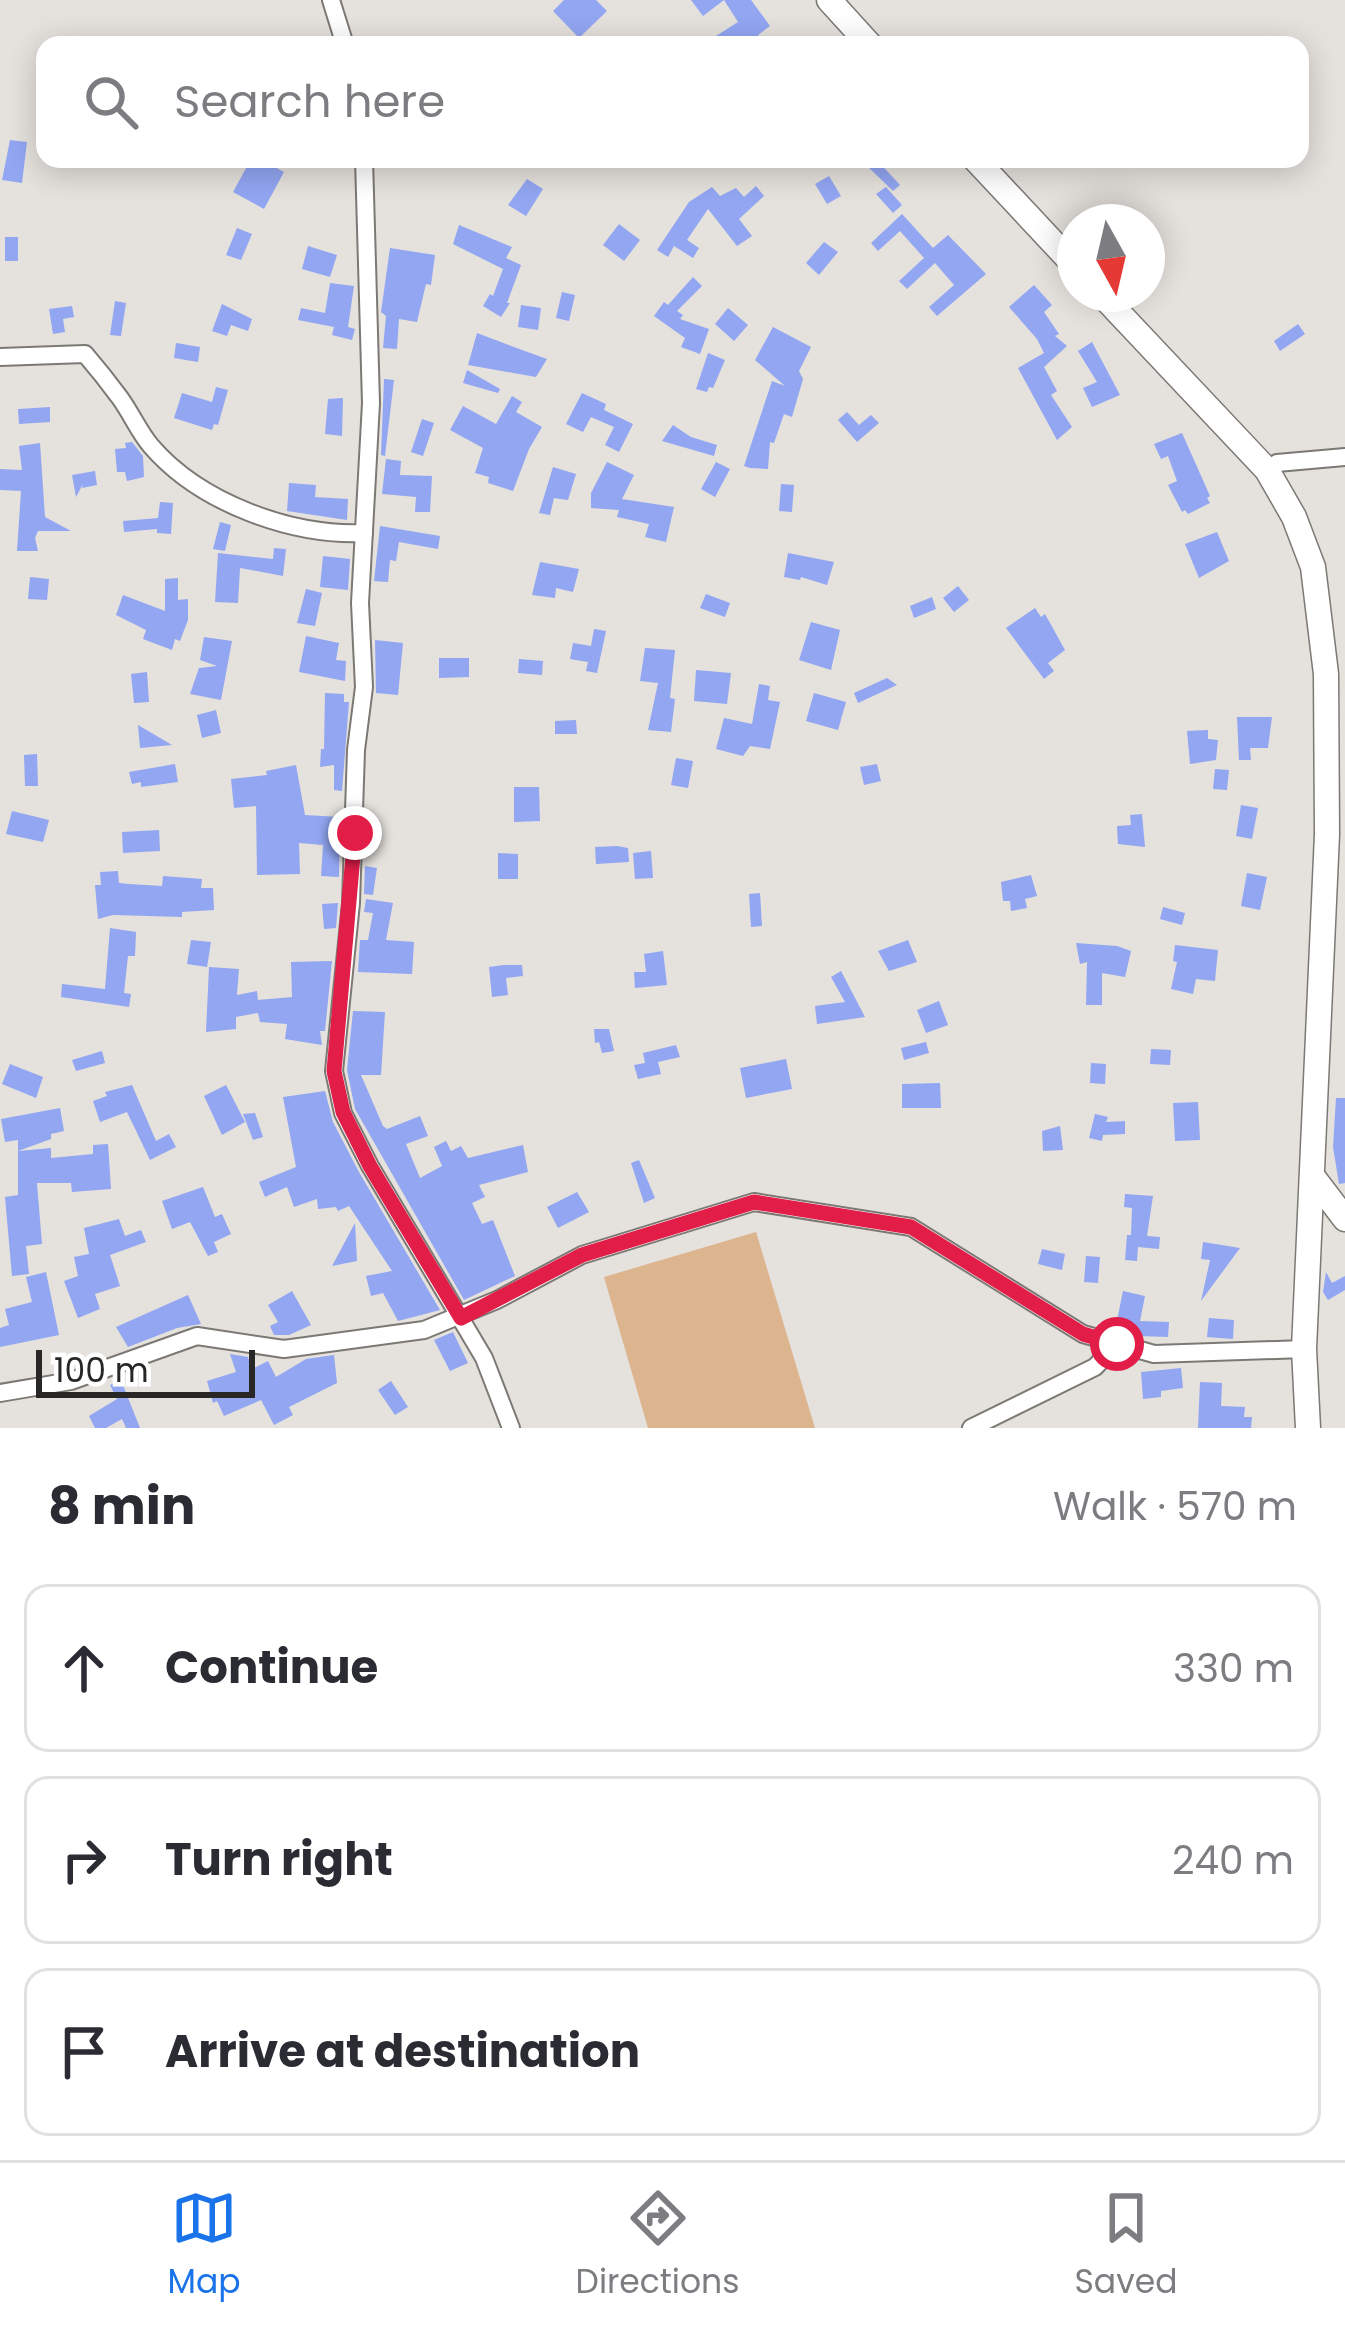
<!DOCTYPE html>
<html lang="en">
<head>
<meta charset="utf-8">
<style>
  :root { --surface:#fff; --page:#f2f2f3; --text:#2b2b33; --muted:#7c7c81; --line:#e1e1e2; --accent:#1a73e8 }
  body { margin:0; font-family:Poppins,sans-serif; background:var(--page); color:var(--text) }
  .compass { position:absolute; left:1057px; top:204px; width:108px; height:108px; border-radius:50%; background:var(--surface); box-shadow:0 6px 30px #0003; rotate:172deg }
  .scale { position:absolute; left:36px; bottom:30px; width:219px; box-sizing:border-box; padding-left:12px; border:6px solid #282726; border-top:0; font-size:33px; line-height:42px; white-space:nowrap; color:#282726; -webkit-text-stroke:9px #fff; paint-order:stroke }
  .stop { position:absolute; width:36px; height:36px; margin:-27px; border:9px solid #e11d48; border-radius:50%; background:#fff }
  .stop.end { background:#e11d48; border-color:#fff; box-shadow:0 3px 12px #0008 }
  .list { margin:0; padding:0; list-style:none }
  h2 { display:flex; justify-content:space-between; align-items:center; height:156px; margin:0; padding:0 48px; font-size:51px }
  h2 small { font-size:39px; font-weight:400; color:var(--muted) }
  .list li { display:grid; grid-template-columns:78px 1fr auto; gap:36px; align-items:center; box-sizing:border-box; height:168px; margin:0 24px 24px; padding:0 24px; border:3px solid var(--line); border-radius:24px }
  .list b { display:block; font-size:45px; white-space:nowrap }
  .list em { font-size:39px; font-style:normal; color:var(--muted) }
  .icon { flex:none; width:66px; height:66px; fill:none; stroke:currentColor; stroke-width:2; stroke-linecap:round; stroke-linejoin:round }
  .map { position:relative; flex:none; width:1345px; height:1428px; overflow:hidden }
  .search { position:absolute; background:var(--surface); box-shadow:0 6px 30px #0003; left:36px; right:36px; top:36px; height:132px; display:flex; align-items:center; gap:30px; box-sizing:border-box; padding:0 42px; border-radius:24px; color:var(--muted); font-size:45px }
  .sheet { height:732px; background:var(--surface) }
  nav { display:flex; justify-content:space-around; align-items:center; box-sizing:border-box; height:168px; border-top:3px solid var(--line); background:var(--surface); font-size:33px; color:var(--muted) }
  nav a { display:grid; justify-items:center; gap:6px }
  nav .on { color:var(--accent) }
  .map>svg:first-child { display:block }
</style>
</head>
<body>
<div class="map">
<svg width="1345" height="1428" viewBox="0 0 1345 1428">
  <rect width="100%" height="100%" fill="#e5e1dd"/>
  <path fill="#dcb48e" d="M756 1232 815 1428H648L604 1277Z"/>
  <g fill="#92a6f2">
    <path d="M564 0H596L607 11 579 38 553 11Z"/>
    <path d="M691 0H751L770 26 758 35 766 45H721L716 36 738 22 724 0 703 16Z"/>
    <path d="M10 140 27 142 22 183 2 180Z"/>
    <path d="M251 159H260L284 172 264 209 233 192Z"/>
    <path d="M860 159H876L900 185 893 191Z"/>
    <path d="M829 176 841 196 827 204 815 184Z"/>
    <path d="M527 179 543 189 526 216 508 205Z"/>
    <path d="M756 186 764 196 739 219 752 236 737 246 708 209 687 240 699 248 693 258 674 246 668 257 657 250 689 202 712 187 720 196 736 188 744 197Z"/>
    <path d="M886 187 902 205 893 213 876 194Z"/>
    <path d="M902 214 933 248 948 235 986 274 937 316 929 307 954 285 935 263 907 289 899 281 924 258 900 231 878 251 871 243Z"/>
    <path d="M619 224 640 240 624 261 603 245Z"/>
    <path d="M459 225 512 247 506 258 521 265 507 303H510L501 317 483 306 490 294 493 296 503 269 453 244Z"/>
    <path d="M237 228 252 234 241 260 226 255Z"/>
    <rect x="5" y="237" width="13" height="24"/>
    <path d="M824 242 838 252 819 275 806 263Z"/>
    <path d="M308 246 337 255 330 277 302 269Z"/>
    <path d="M390 248 435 255 431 285 426 284 417 322 399 319 397 349 383 348 386 316 381 312Z"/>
    <path d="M693 277 702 286 677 311 683 315 680 319 709 329 700 354 681 347 685 338 654 316 664 302 668 305Z"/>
    <path d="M330 283 354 286 348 327 355 329 352 340 332 335 334 327 298 320 301 308 325 313Z"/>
    <path d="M1034 285 1052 305 1044 312 1059 334 1055 336 1067 346 1044 367 1057 391 1051 395 1072 427 1057 440 1018 368 1044 353 1037 339 1009 307Z"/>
    <path d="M562 292 575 295 569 321 556 318Z"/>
    <path d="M115 301 126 303 121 336 110 335Z"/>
    <path d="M222 304 252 319 248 331 231 325 227 336 212 331Z"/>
    <path d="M521 305 541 308 538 330 518 327Z"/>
    <path d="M72 306 74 317 63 319 65 332 53 334 49 309Z"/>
    <path d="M728 308 748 325 734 341 715 324Z"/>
    <path d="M1298 324 1305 334 1280 351 1274 341Z"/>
    <path d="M773 327 811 347 799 371 803 379 792 417 784 414 774 443 770 442 768 469 750 468 744 466 772 381 785 386 755 360Z"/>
    <path d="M477 333 522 350 547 359 536 377 468 365Z"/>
    <path d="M1092 342 1120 395 1092 407 1083 388 1097 382 1078 351Z"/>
    <path d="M176 343 200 347 198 362 174 358Z"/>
    <path d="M708 353 725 360 713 388 709 387 707 392 696 389Z"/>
    <path d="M467 370 500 389 498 393 463 383Z"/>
    <path d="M384 379 394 380 385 456 381 455Z"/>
    <path d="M216 387 228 390 218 425 214 424 212 430 174 418 182 393 212 402Z"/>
    <path d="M582 393 606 404 604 410 633 424 619 452 605 445 614 427 591 417 583 432 566 424Z"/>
    <path d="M512 396 522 402 516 412 542 427 529 449 513 491 488 483 489 477 475 473 483 448 450 430 463 406 496 424Z"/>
    <path d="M343 398 342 436 325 434 328 399Z"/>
    <path d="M50 407V422L19 424 18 409Z"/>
    <path d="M847 412 859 425 871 415 879 423 857 442 838 420Z"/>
    <path d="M422 419 434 423 423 456 411 452Z"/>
    <path d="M673 425 691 437 717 445 714 456 662 441Z"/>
    <path d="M1182 433 1210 496 1207 498 1210 503 1188 514 1185 510 1182 512 1168 485 1177 481 1168 456 1161 459 1154 444Z"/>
    <path d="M132 442 143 456 144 477 127 481 125 472H117L115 449 126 448 125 443Z"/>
    <path d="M40 443 45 517 71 531H38L35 538 38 551H17L21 491 0 490V469L22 470 19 446Z"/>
    <path d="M386 459 401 461 400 475 432 476 430 512H415L416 497 382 494Z"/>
    <path d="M607 462 634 475 622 499 674 507 666 542 645 537 649 524 617 517 619 510 591 508V493Z"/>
    <path d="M716 462 730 469 715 497 701 489Z"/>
    <path d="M553 467 576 474 568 500 554 498 550 515 539 513Z"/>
    <path d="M95 471 97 485 82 488 83 484 76 497 72 475Z"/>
    <path d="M289 483 316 485 315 497 348 499 347 520 287 511Z"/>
    <path d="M781 484 794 485 792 512 779 511Z"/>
    <path d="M160 502 173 503 171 534 157 533V529L124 532 123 521 158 518Z"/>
    <path d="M220 522 231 525 225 551 213 549Z"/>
    <path d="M380 526 440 536 438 549 399 542 396 561 390 560 388 582 374 581Z"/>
    <path d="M1217 532 1229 561 1199 578 1185 544Z"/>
    <path d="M274 548 286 549 283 576 240 568 238 603 215 602 218 553 273 559Z"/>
    <path d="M788 553 834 562 827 585 801 577 800 580 784 577Z"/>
    <path d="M323 556 350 559 348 590 320 587Z"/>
    <path d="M540 562 579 569 573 592 556 588 555 598 532 595Z"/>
    <path d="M30 577 49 579 47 600 28 599Z"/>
    <path d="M178 578V600L188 599V620L180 641 175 639 172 650 143 639 146 630 116 615 123 595 165 611V579Z"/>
    <path d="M958 586 969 600 954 612 943 598Z"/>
    <path d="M306 589 322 593 315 626 297 623Z"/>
    <path d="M706 594 730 603 725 617 700 608Z"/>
    <path d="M932 597 936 609 914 618 910 606Z"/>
    <path d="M1035 608 1041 617 1045 614 1065 650 1048 663 1054 671 1044 679 1006 628Z"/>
    <path d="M811 622 840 630 831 670 799 660Z"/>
    <path d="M594 629 606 631 597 673 586 671 588 662 570 659 573 643 591 646Z"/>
    <path d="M306 636 339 643 336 660 346 661 345 681 299 672Z"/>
    <path d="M204 637 232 641 221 700 190 694 199 668 217 666 200 660Z"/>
    <path d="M375 640 403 643 398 695 376 693Z"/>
    <path d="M645 648 675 650 670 698 675 699 671 732 648 730 658 683 640 681Z"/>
    <path d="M439 658H469V677L439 678Z"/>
    <path d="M519 659 543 661 542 675 518 673Z"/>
    <path d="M696 670 731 673 727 704 694 701Z"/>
    <path d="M147 672 149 702 134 703 131 674Z"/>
    <path d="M887 678 897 685 858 703 854 693Z"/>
    <path d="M759 684 770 686 768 700 780 702 770 749 750 746 743 756 716 749 724 718 752 724Z"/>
    <path d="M325 693 344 694V702H349L342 791 334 790V765L320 767 321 749H324Z"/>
    <path d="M814 693 846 702 838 730 806 721Z"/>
    <path d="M216 710 221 733 202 738 197 715Z"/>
    <path d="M1237 717H1272L1268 748H1250L1251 760H1239Z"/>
    <path d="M576 720 577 734H555V721Z"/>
    <path d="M138 725 172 745 140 748Z"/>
    <path d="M1208 730V739L1218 740 1216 760 1190 764 1187 731Z"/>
    <path d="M37 754 38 786H25L24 755Z"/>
    <path d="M676 758 693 761 688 788 671 785Z"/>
    <path d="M175 764 178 782 141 787V782L132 784 129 772Z"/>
    <path d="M877 764 881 781 864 785 860 767Z"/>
    <path d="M296 765 305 815 340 817 339 877 321 876 323 845 299 843 300 874 257 875 256 806 234 808 231 779 267 775 266 771Z"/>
    <path d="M1215 769 1229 770 1227 790 1213 789Z"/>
    <path d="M514 787H539L540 821 514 822Z"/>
    <path d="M1241 805 1258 808 1252 839 1236 836Z"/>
    <path d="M12 811 49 820 43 842 6 834Z"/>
    <path d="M1142 814 1145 847 1118 844 1117 826 1131 825 1130 815Z"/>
    <path d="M159 830 160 851 123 853 122 832Z"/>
    <path d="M617 846 628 848 629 862 596 864 595 847Z"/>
    <path d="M651 851 653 878 635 879 633 853Z"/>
    <path d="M498 853 518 854V879H498Z"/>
    <path d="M365 866 377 868 373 895 364 894Z"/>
    <path d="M118 871 119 883 129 884 162 886 163 876 202 879 201 888H213L214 910 182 912V917L113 915 98 919 95 885H101L100 872Z"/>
    <path d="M1247 873 1267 877 1260 910 1241 906Z"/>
    <path d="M1031 875 1037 896 1025 899 1027 908 1011 911 1010 901H1003L1001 882Z"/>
    <path d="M760 893 762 926 751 927 749 894Z"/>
    <path d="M366 899 393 903 386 940 414 942 412 974 358 972 360 940H368L373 913 364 912Z"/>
    <path d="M338 903 336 928 324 929 322 904Z"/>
    <path d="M1163 907 1185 913 1182 925 1160 919Z"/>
    <path d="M110 928 136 932 135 956H128L124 993 131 994 129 1007 61 997 62 984 105 989Z"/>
    <path d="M191 940 211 942 207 967 187 964Z"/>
    <path d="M908 940 917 962 889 971 878 951Z"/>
    <path d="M1076 943 1117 946 1131 951 1125 977 1102 973V1005H1086L1087 962 1080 964Z"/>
    <path d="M1175 945 1218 950 1215 981 1196 979 1193 994 1171 989 1177 962 1173 961Z"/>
    <path d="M663 951 667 985 635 988 634 972H646L644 954Z"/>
    <path d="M332 961 325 1031H320L322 1045 285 1039 287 1024 260 1022 258 1013 236 1017V1029L206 1032 209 967 239 969 237 995 257 991 258 1000 292 997 291 962Z"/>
    <path d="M504 965H522L523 976 506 978 508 995 492 997 489 967Z"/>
    <path d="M841 971 865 1017 817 1024 815 1006 845 1002 831 977Z"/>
    <path d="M939 1001 948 1025 926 1033 917 1010Z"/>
    <path d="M353 1011 385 1012 381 1075H361L383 1126 387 1129 420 1116 428 1136 406 1144 420 1178 442 1166 434 1147 446 1141 451 1151 461 1146 468 1158 523 1145 528 1172 479 1185 485 1197 472 1203 482 1224 493 1220 515 1276 464 1300 355 1109 347 1070Z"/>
    <path d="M594 1029H609L614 1051 602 1053 599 1042 595 1043Z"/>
    <path d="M926 1042 929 1053 904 1060 901 1048Z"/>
    <path d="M676 1045 680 1057 658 1062 661 1074 638 1079 634 1065 645 1063 643 1053Z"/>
    <path d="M1151 1049 1171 1050 1170 1065 1150 1064Z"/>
    <path d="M102 1051 105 1063 76 1071 72 1060Z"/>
    <path d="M786 1059 792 1089 746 1098 740 1068Z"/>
    <path d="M1091 1063 1106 1064 1105 1084 1090 1083Z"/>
    <path d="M10 1064 43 1077 36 1098 2 1084Z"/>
    <path d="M940 1083 941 1108H902V1084Z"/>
    <path d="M132 1085 156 1141 169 1134 176 1147 150 1160 127 1112 100 1122 93 1101 107 1096 105 1092Z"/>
    <path d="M226 1085 245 1122 222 1135 204 1096Z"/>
    <path d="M325 1091 333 1122 359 1172 440 1310 398 1321 383 1293 371 1296 366 1276 392 1271 349 1206 338 1211 336 1207 318 1209 317 1199 294 1207 287 1187 265 1197 259 1182 296 1167 283 1097Z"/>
    <path d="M1336 1098H1345V1183L1339 1184 1333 1147Z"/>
    <path d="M1198 1102 1200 1140 1175 1141 1173 1103Z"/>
    <path d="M60 1108 64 1131 51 1134V1139L18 1151V1140L5 1142 1 1119Z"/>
    <path d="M255 1113 263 1137 253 1140 243 1114Z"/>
    <path d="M1095 1114 1108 1117 1106 1122 1125 1121V1134L1103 1135 1102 1141 1089 1138Z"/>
    <path d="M1060 1126 1063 1150 1043 1151 1042 1131Z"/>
    <path d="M108 1144 111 1189 72 1192 71 1183H37L42 1244 26 1246 29 1274 12 1276 5 1197 18 1195V1151L51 1148V1158L93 1154V1145Z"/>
    <path d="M639 1160 655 1198 644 1203 631 1163Z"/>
    <path d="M203 1187 215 1217 222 1214 231 1234 214 1242 218 1252 208 1256 190 1222 172 1229 162 1201Z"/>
    <path d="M577 1192 589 1212 558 1228 547 1207Z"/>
    <path d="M1125 1194 1153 1196 1147 1236 1160 1237 1159 1249 1138 1247 1137 1261 1125 1260 1127 1235H1131L1132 1208 1124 1207Z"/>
    <path d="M119 1219 125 1236 141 1230 146 1242 110 1255 120 1286 95 1294 100 1309 78 1318 64 1281 78 1276 74 1257 89 1254 84 1228Z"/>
    <path d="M355 1223 357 1261 332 1266Z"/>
    <path d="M1203 1242 1240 1248 1201 1301 1210 1260 1201 1259Z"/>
    <path d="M1042 1249 1065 1254 1062 1270 1038 1264Z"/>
    <path d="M1086 1256 1100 1257 1098 1283 1084 1282Z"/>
    <path d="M46 1272 59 1335 0 1347V1328L9 1325 5 1309 32 1302 26 1277Z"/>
    <path d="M1326 1272 1332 1283 1345 1276V1290L1328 1300 1323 1292Z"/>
    <path d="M292 1291 311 1325 289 1335H274L270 1326 278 1322 268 1305Z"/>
    <path d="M1123 1291 1145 1296 1140 1321 1169 1322 1168 1337 1137 1336 1115 1330Z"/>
    <path d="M188 1295 201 1324 177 1328 128 1347 116 1327Z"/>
    <path d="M1209 1318 1234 1320 1233 1339 1207 1337Z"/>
    <path d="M453 1332 468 1363 450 1371 434 1340Z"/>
    <path d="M230 1354 248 1357 252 1369 268 1361 276 1377 306 1359 334 1355 337 1383 289 1407 293 1415 274 1425 261 1400 224 1416 217 1401 213 1403 207 1381 236 1372Z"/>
    <path d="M1181 1368 1183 1388 1161 1391V1397L1143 1399 1141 1372Z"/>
    <path d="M121 1380 140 1428H126L122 1419 106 1428H95L89 1416 117 1399 110 1385Z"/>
    <path d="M391 1381 408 1407 395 1415 378 1390Z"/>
    <path d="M1200 1382 1222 1383 1221 1406 1245 1407 1244 1417H1252L1251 1428H1198Z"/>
  </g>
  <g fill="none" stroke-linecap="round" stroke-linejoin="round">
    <defs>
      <g id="street">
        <path d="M331 0 345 45"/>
        <path d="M364 159 371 403 360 603 364 687 356 750 351 903 334 1071 343 1113 370 1166 484 1358 511 1428"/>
        <path d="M0 357 85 354C97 368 109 383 120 398 131 413 139 432 151 446 200 503 291 536 364 533"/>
        <path d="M1267 470 1277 463 1345 457"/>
        <path d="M0 1393 71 1381 197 1336 284 1349 424 1330 497 1300 582 1255 754 1202 911 1227 1083 1334 1154 1354 1304 1349"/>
        <path d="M971 1428 1095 1367 1117 1344"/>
      </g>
      <g id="secondary">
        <path d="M829 0 870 45"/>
        <path d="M975 159 1075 266"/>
        <path d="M1101 294 1267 470 1294 517 1313 567 1326 674 1327 834 1304 1349 1308 1428"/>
        <path d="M1313 1177 1345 1219"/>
      </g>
    </defs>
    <use href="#street" stroke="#7c7975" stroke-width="20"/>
    <use href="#secondary" stroke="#7c7975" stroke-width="27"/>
    <use href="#street" stroke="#fff" stroke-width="16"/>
    <use href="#secondary" stroke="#fff" stroke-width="24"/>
  </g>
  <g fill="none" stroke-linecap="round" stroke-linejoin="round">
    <path stroke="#e11d48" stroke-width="15" d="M355 833 334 1071 343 1112 370 1166 461 1318 582 1255 754 1202 911 1227 1083 1334 1117 1344"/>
  </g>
</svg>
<svg class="compass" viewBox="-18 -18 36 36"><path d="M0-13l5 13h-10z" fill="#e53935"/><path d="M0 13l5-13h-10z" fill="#7c7c81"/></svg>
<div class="scale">100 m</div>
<div class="stop" style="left:1117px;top:1344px"></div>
<div class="stop end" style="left:355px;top:833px"></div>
<div class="search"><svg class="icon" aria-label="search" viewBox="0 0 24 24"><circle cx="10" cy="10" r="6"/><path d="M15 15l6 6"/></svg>Search here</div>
</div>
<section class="sheet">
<h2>8 min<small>Walk · 570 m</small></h2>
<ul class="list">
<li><svg class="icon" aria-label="ahead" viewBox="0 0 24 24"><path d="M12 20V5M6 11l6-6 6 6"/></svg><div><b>Continue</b></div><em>330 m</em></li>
<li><svg class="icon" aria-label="right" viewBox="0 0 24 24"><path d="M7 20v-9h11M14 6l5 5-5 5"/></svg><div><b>Turn right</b></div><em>240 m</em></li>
<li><svg class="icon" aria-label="arrive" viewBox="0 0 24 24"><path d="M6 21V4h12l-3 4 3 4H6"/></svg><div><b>Arrive at destination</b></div></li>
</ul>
</section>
<nav>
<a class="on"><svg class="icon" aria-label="map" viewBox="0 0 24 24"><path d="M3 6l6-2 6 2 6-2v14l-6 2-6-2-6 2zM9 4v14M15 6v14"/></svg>Map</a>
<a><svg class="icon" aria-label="directions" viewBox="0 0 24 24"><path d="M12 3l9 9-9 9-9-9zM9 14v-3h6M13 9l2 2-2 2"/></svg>Directions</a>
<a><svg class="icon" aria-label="saved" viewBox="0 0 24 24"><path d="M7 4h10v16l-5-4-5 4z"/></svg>Saved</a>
</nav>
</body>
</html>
